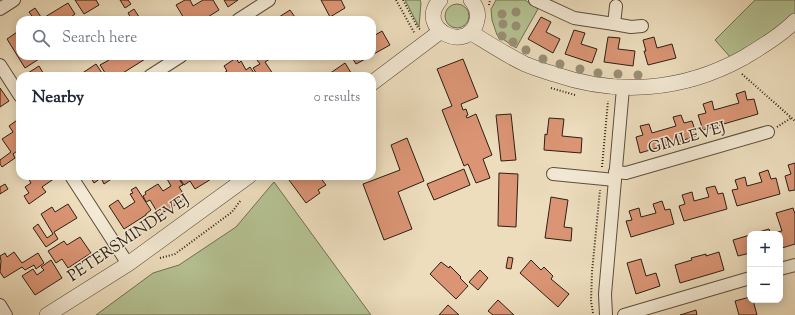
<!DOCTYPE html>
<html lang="en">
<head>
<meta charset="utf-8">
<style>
  :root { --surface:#fff; --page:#f2f2f3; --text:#1f2937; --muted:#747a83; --line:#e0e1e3 }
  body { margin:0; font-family:"Sorts Mill Goudy",serif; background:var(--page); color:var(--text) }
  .controls { position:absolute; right:12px; bottom:12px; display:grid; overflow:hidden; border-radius:8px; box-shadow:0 2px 10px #0003 }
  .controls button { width:36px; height:36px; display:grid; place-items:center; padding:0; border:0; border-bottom:1px solid var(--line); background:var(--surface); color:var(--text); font:20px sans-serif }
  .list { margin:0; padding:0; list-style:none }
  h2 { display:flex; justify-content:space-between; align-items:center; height:52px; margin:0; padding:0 16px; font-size:17px }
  h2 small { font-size:13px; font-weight:400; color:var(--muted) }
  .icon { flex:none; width:22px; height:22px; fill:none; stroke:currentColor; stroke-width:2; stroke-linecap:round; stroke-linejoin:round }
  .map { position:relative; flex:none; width:795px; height:315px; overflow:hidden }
  .search { position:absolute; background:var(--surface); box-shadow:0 2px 10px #0003; left:16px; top:16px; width:360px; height:44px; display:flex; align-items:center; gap:10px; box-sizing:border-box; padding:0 14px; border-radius:12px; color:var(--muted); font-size:15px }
  .panel { position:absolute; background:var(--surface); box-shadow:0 2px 10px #0003; left:16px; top:72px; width:360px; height:108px; border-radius:12px }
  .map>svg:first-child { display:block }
</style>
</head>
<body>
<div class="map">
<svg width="795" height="315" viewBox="0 0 795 315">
  <rect width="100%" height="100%" fill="#edddbd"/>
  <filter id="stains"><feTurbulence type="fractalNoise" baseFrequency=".005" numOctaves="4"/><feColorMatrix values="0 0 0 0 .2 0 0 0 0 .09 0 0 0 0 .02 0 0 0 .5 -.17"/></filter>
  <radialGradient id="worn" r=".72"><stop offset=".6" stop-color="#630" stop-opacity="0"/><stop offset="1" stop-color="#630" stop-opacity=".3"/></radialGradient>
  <g fill="#b5c293" stroke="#707054">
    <path d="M405 0H420L421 3 419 27Z"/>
    <path d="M496 0H525L538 9 516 48 497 35 492 20 491 9Z"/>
    <path d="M755 0H795V14L784 25 731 58 715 40Z"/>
    <circle cx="457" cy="16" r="12"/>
    <path d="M274 182 371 315H96L153 273 179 265 236 227Z"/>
  </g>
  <g fill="#db9575" stroke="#2c1f14">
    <path d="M75 0H96L99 5 84 14Z"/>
    <path d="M120 0H128L131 4 125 8Z"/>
    <path d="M185 0H190L193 6 203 0H213L219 10 203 20H185L176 5Z"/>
    <path d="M224 0H238L228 7Z"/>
    <path d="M321 0H341L345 8 330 17Z"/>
    <path d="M68 3 75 14 67 20H47L45 17Z"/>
    <path d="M35 8 43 20H35L29 12Z"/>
    <path d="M134 9 141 20H132L128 13Z"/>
    <path d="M290 10 297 20H277L276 19Z"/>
    <path d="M541 17 551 22 546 32 560 39 553 53 528 39Z"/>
    <path d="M20 30V56H37L39 59 25 68 7 39Z"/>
    <path d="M574 30 585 33 581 44 597 49 592 63 565 54Z"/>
    <path d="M382 31 390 45 372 55V37Z"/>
    <path d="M608 37 620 38 618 49 635 51 633 66 604 62Z"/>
    <path d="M654 37 657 48 672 44 676 58 648 65 644 51H646L643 40Z"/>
    <path d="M106 56H116L117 58 120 56H150L118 76H107L100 65 109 60Z"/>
    <path d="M254 56H273V57L265 62 273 74 269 76H258L253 68 260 64Z"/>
    <path d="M351 56H371L356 64Z"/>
    <path d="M236 58 239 63 241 61 246 70 250 67 256 76H219L227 71 224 66Z"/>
    <path d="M463 59 478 97 461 104 463 110 466 109 468 115 466 116 467 118 476 114 492 155 483 159 490 178 476 183 468 164 464 166 442 110 452 106 437 69Z"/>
    <path d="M345 63 353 76H326Z"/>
    <path d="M96 64 104 76H78Z"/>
    <path d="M39 66 45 76H30L28 73Z"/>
    <path d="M0 88 9 101 0 107Z"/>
    <path d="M745 91 747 100 754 99 758 114 703 130 698 115 706 113 703 104 712 101 714 110 739 103 736 94Z"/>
    <path d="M511 114 516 160 501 161 496 115Z"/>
    <path d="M681 115 684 123 692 121 697 136 640 153 636 137 643 135 640 126 649 124 652 133 676 126 673 117Z"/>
    <path d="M20 118V149L13 154 15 158 2 167 0 164V160L11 152 2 139 13 132 9 126Z"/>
    <path d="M549 118 564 119 562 136 582 138 581 153 544 150 545 134 547 135Z"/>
    <path d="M407 138 424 181 398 192 412 229 384 240 363 184 400 170 391 145Z"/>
    <path d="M795 163V190L789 191 785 176 791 174 788 165Z"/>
    <path d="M464 169 470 185 434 200 427 184Z"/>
    <path d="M768 170 771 179 776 178 780 194 737 206 732 190 738 189 735 180 745 177 747 186 762 182 759 173Z"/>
    <path d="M499 173 518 174 516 227 498 226Z"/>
    <path d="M27 176H58L42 187 46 192 29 204 24 196 29 193 25 187 31 183Z"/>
    <path d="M90 176H116L104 184 101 178 94 183Z"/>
    <path d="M172 176H177L183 185 179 187 186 198 159 215 150 200 146 202 143 196 146 194 145 192 158 184 163 191 171 186 167 179Z"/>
    <path d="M178 176H216L195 189 190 181 184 185Z"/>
    <path d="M294 176H308L310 179 314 176H319L326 185 318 190 320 193 306 203 289 180Z"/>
    <path d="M5 184 8 189 0 194V187Z"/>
    <path d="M715 186 718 194 723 193 727 209 684 221 679 206 685 204 682 195 692 192 694 201 709 197 706 188Z"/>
    <path d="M136 187 151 210 146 214V215L124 229 109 206 118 200 124 209 135 202 130 194 133 193 131 190Z"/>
    <path d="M551 197 568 200 564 227 572 228 571 241 545 238Z"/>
    <path d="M662 201 665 210 670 209 674 224 631 237 626 221 632 220 629 211 639 208 641 217 656 213 653 204Z"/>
    <path d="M68 204 77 218 54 232 58 239 46 247 33 228 38 224 47 238 53 234 41 214 52 207 55 212Z"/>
    <path d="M793 208 795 214V244L782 248 780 241V234H778L777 232 782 231 776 213Z"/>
    <path d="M769 229 771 234H752Z"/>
    <path d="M750 235V253L738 256 733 240Z"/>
    <path d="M80 237 91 253 68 268 62 259 56 263 48 251 64 241 67 245Z"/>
    <path d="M14 252 22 263 38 253 44 263 36 269 34 265 25 270 22 267 4 278 0 272 1 261 0 256 5 253 7 257Z"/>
    <path d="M719 252 724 270 680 283 675 265 692 260 691 258 706 254V256Z"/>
    <path d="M508 257 513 258 511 269 506 268Z"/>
    <path d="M641 259 646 276 656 273 660 286 636 294 627 263Z"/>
    <path d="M51 260 62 278 35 295 22 276 33 269 37 275 44 270 41 267Z"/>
    <path d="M531 260 541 270 544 267 553 276 551 279 569 294 558 307 520 273Z"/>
    <path d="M441 262 449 268 450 266 461 277 460 278 468 286 456 299 430 274Z"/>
    <path d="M480 270 488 278 478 290 469 282Z"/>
    <path d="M750 297V300H753L757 315H739L735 301Z"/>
    <path d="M498 300 514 315H493L488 311Z"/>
    <path d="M448 305 459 315H439Z"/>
    <path d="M696 310 697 315H680Z"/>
  </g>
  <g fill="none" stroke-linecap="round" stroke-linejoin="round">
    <defs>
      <g id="minor">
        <path d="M535 0 574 18 614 24 616 6"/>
        <path d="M0 9 14 0"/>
        <path d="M238 20 269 0"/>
        <path d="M614 24 631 27 642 26"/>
        <path d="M0 65 20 96"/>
        <path d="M150 76 181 56"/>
        <path d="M615 172 626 173 768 132"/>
        <path d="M553 174 615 180"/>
        <path d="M71 176 128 264"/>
        <path d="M780 269 795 265"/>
        <path d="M0 305 6 315"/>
        <path d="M606 315 605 294 623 88"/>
        <path d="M624 315 750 278"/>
      </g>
      <g id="tertiary">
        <path d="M440 0C414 30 470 55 477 20 479 12 476 6 471 0"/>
        <path d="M470 32C488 43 506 55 525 64 534 68 544 71 554 74 618 96 683 91 743 58 761 47 780 36 795 21"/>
        <path d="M372 83 441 31"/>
        <path d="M47 315 128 264 249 176"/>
      </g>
    </defs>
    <use href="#minor" stroke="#5c4e3e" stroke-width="14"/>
    <use href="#tertiary" stroke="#5c4e3e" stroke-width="16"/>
    <g stroke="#2c1f14" stroke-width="2" stroke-dasharray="1 2" stroke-linecap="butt">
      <path d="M396 0 415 34"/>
      <path d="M403 0 418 28 420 29"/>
      <path d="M489 5 490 0"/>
      <path d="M742 74 795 121"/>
      <path d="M551 88 575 95"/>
      <path d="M777 127 791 118"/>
      <path d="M602 167 608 101"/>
      <path d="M160 258 175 254 232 212 241 200"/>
      <path d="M593 313 591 301 592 272 600 190"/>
    </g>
    <use href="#minor" stroke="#f3e9d4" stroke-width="12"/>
    <use href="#tertiary" stroke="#f3e9d4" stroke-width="15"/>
  </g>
  <g fill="#998f75">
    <circle cx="516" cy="12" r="4.5"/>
    <circle cx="502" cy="14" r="4.5"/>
    <circle cx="503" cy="24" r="4.5"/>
    <circle cx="516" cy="26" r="4.5"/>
    <circle cx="502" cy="36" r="4.5"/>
    <circle cx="513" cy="42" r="4.5"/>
    <circle cx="526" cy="50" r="4.5"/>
    <circle cx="543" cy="59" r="4.5"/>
    <circle cx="560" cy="64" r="4.5"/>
    <circle cx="580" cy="69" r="4.5"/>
    <circle cx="598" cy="73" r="4.5"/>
    <circle cx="618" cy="74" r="4.5"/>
    <circle cx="638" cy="75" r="4.5"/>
  </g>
  <g text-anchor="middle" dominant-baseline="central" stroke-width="3" stroke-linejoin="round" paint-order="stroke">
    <g font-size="16" fill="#2c1f14" stroke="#f3e9d4">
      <text transform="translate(687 139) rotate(-16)">GIMLEVEJ</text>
      <text transform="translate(129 239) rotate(-34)">PETERSMINDEVEJ</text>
    </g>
  </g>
  <rect width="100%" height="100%" filter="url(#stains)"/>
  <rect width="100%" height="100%" fill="url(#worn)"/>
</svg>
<div class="controls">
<button>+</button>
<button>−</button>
</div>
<div class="search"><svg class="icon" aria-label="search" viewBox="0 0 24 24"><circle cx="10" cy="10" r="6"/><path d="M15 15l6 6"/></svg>Search here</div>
<section class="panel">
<h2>Nearby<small>0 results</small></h2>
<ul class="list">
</ul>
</section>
</div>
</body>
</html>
